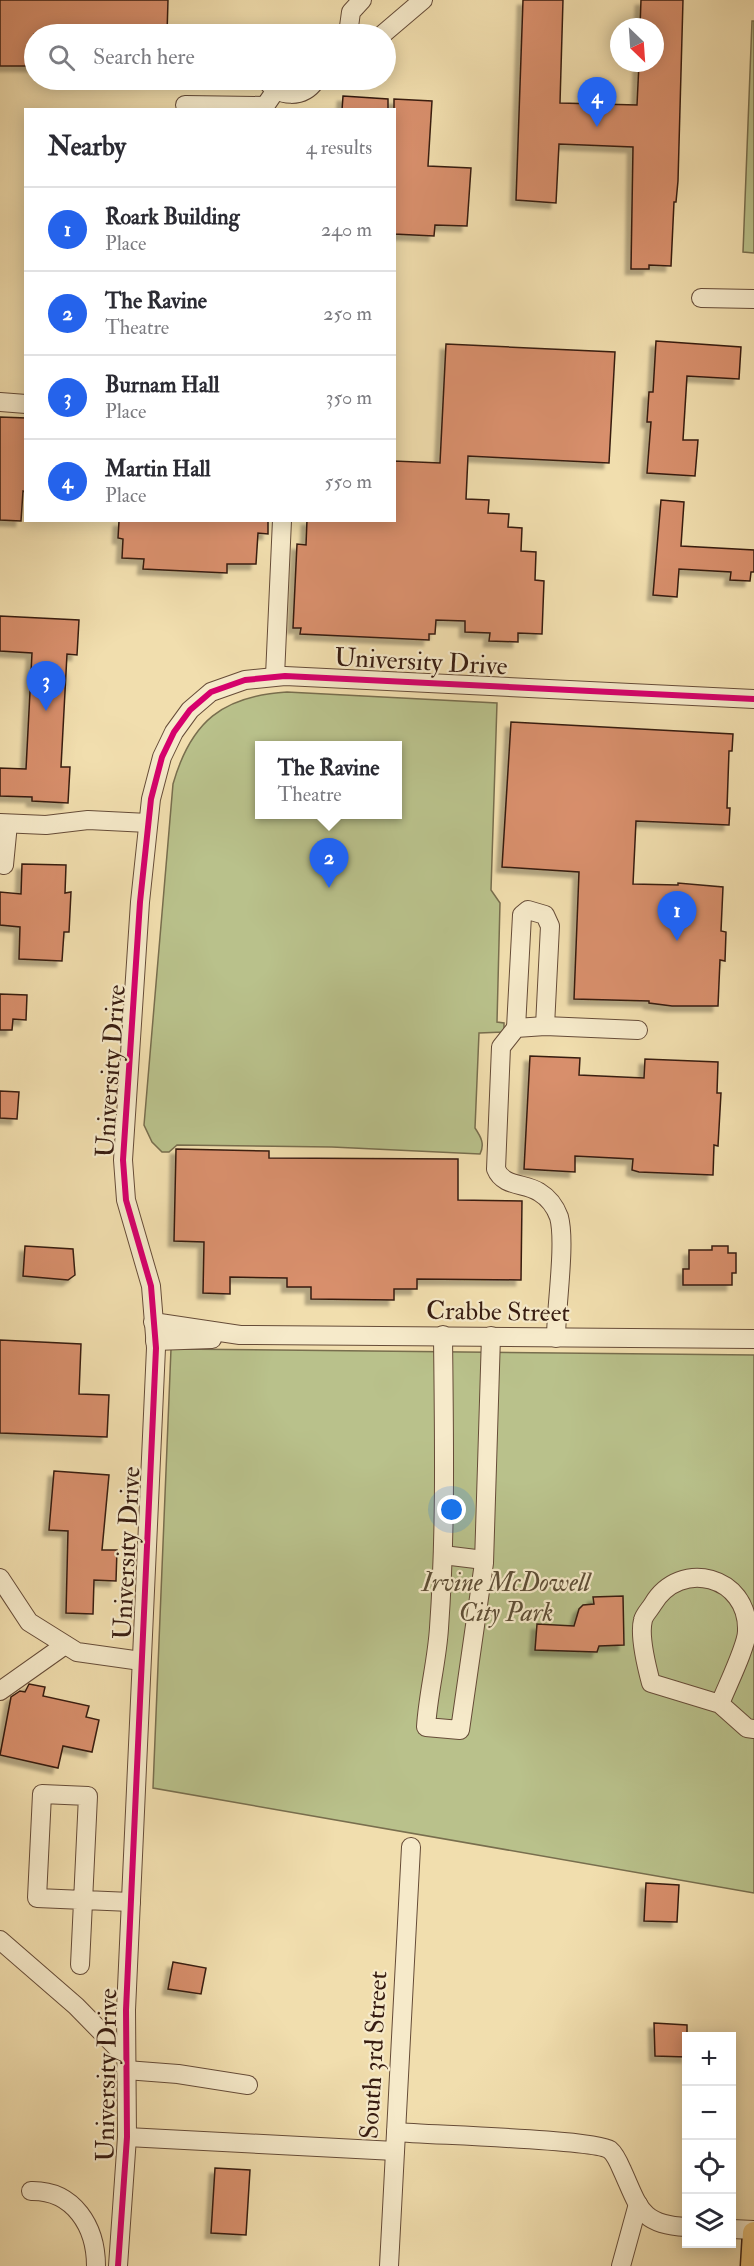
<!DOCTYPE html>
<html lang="en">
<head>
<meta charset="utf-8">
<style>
  :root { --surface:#fff; --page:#f7f7f7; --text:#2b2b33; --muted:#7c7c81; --line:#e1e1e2; --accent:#2563eb }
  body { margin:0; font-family:"IM FELL Double Pica",serif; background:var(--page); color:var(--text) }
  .controls { position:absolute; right:18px; bottom:18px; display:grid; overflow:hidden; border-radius:0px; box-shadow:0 3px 15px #0003 }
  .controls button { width:54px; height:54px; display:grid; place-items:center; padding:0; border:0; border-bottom:2px solid var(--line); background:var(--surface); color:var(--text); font:30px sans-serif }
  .compass { position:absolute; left:610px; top:18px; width:54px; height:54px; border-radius:50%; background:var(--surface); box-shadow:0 3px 15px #0003; rotate:155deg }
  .you { position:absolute; left:452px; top:1510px; width:21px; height:21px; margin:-15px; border:4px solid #fff; border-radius:50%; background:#1a73e8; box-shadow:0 0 0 9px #1a73e833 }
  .badge { display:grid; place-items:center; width:39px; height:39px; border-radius:50%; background:var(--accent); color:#fff; font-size:20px; font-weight:700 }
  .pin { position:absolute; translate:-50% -50px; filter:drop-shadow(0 2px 3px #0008) }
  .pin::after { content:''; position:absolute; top:32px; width:21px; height:18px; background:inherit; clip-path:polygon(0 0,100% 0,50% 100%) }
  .popup { position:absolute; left:255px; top:741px; width:147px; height:78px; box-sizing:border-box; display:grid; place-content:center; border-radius:0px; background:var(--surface); filter:drop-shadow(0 2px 4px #0005); font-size:20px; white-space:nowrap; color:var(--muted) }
  .popup b { font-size:22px; color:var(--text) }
  .popup::after { content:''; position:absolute; left:50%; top:100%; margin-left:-12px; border:12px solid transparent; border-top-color:var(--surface) }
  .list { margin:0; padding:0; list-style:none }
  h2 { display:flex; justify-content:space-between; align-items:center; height:78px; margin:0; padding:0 24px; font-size:26px }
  h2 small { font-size:20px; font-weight:400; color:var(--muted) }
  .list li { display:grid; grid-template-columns:39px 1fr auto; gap:18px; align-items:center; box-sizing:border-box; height:84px; padding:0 24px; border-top:2px solid var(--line) }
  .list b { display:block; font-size:22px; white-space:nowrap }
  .list p { margin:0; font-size:20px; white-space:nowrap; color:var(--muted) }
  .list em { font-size:20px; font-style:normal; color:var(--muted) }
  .icon { flex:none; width:33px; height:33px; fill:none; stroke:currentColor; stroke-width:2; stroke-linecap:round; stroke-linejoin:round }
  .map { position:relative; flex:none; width:754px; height:2266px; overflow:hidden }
  .search { position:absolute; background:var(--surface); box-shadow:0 3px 15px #0003; left:24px; top:24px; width:372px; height:66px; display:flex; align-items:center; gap:15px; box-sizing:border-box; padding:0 21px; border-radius:33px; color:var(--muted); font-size:22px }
  .panel { position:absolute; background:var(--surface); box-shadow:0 3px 15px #0003; left:24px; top:108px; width:372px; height:414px; border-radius:0px }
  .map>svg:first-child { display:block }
</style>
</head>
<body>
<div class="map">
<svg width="754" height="2266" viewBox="0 0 754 2266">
  <defs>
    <filter id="shadow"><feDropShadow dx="-5.5" dy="5.5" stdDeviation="1.5" flood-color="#0004"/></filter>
  </defs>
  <rect width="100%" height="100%" fill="#f1deae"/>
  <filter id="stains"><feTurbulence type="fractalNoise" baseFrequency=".00333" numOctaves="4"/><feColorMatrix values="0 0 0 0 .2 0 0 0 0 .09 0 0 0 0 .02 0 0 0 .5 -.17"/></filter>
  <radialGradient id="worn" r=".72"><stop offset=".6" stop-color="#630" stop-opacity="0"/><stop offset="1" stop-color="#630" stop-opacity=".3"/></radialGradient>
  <g fill="#b9c18b" stroke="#786e4e" stroke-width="1.5" fill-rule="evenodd">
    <path d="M752 21H754V253L743 252Z"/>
    <path d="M287 692 497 703 491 890 500 903 497 1022 504 1023V1032L479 1033 475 1128C481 1137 485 1144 480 1154L332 1147 177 1145 169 1152H162L152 1142 144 1125 173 784C191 721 223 696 287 692ZM260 746H398V814H260Z"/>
    <path d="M171 1349 754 1355V1893L153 1788Z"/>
  </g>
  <g fill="#d88f6c" stroke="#371c11" stroke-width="1.5" filter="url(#shadow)">
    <path d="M0 0H168L167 34H34V66H0Z"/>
    <path d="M523 0H563L560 103 637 105 639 63H655V27H640L641 0H683L678 181 676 202H674L671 266 649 265V269H631L633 147 559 144 556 203 516 200Z"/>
    <path d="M343 96 388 99V110H342Z"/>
    <path d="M394 99 432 101 428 166 471 168 467 226 435 225 434 236 394 234Z"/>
    <path d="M656 341 741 347 739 379 687 376 683 440H698L695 476 647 473 651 422H647L649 392H653Z"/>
    <path d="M446 344 615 352 609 463 468 456 466 499 489 500 488 513 509 514 508 527 522 528 521 551 536 552 535 580 544 581 542 634 518 633V642L489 641 490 633 465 632V621L436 620 435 634H429V640L300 634 301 628H293L297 544 306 545 307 520H394V461L440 463Z"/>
    <path d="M0 417 26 418V492L23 491 21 521 0 520Z"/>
    <path d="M661 500 684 502 681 546 754 550V572H751L750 581 730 580 731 572 679 569 677 597 653 595Z"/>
    <path d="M268 520V534L258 533 256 564H227V573L143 569 144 559 122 558 123 539 118 538 119 521Z"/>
    <path d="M0 616 79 620 77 655 67 654 61 767H70L68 803 32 801V797L0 796V768L26 769 32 653 0 651Z"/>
    <path d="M511 722 733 734 732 751H729L727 808H730L729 825 636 821 633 884 678 885V883L723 887 721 931 726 932 725 961 720 960 718 1006H672L649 1003V1001L574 999 579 872 502 867Z"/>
    <path d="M22 864 66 865 65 893 71 892 69 932H64L62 961 19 959 20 927 0 925V892L21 894Z"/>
    <path d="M0 994 27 995 26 1020 13 1019 12 1030H0Z"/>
    <path d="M530 1056 580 1058 579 1075 644 1078 645 1059 718 1062 717 1093H721L718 1146 714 1145 713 1175 639 1172 632 1170 633 1159 575 1156V1172L524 1169Z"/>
    <path d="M0 1091 19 1092 17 1119 0 1118Z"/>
    <path d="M176 1149 269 1151V1158L458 1159V1200L522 1201 521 1280 417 1279V1289H394V1300L311 1299V1287H287V1278L230 1277V1294L203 1293 204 1242 174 1241Z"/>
    <path d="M25 1246 73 1249 75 1275 68 1280 23 1276Z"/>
    <path d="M712 1246H728V1253H736V1273H732V1285H683V1269H689V1250H712Z"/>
    <path d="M0 1340 81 1344 79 1394 109 1395 107 1437 0 1433Z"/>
    <path d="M54 1471 109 1475 102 1550H117L116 1581 94 1580 93 1614 66 1613 68 1531 49 1530Z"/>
    <path d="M623 1596 624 1645 599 1646 597 1652 535 1650 537 1624 574 1626 579 1609 583 1605 594 1604 593 1597Z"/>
    <path d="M29 1684 45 1687 43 1696 89 1706 86 1717 99 1720 92 1752 63 1746 58 1768 0 1755 11 1697 20 1691 25 1692Z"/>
    <path d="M646 1883 679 1885 677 1922 644 1921Z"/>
    <path d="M173 1962 206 1968 201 1994 168 1989Z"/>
    <path d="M654 2023 687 2025V2057L655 2056Z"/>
    <path d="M215 2168 250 2170 246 2235 211 2233Z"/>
  </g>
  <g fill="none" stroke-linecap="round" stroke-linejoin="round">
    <defs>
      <g id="minor">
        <path d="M348 34 351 12 362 0"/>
        <path d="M383 34 423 0"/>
        <path d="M266 80C279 98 303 99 316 80"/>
        <path d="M185 105 265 106 276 90"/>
        <path d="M701 298 754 299"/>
        <path d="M0 402 26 404"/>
        <path d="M275 676 282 520"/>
        <path d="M0 823 46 825 88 820 148 823"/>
        <path d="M0 864 4 865 8 824"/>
        <path d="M516 1028 522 915 528 910 545 915 550 926 545 1026"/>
        <path d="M153 1322 240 1335 754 1339"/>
        <path d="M443 1335C444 1433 446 1531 439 1628 437 1661 428 1694 426 1727L460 1730 484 1563 491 1336"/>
        <path d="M556 1338C556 1307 566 1243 559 1217 555 1206 549 1198 539 1192 525 1183 503 1187 496 1169L501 1047 516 1028 545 1026 638 1030"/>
        <path d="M155 1341 212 1339"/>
        <path d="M443 1555 484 1560"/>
        <path d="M0 1578 29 1622 77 1652 141 1661"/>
        <path d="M0 1691 65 1645"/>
        <path d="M720 1704C726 1688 747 1646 747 1631 749 1576 680 1558 653 1604 650 1609 644 1615 643 1620 639 1635 647 1668 651 1683L720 1704 747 1728 754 1729"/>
        <path d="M0 1940 76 2006 126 2057"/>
        <path d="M80 1965 88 1796 42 1794 37 1898 131 1902"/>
        <path d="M126 2070 178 2074 248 2085"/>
        <path d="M396 2132C428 2135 594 2139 610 2150 615 2154 619 2163 622 2170 639 2207 640 2225 686 2227"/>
        <path d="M127 2137 395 2151"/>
        <path d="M31 2191C74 2190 96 2227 96 2266"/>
        <path d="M732 2229 754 2230"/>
        <path d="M118 2266 127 2137 126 2010 156 1348 151 1286 126 1200 123 1160 140 902 151 799 162 757 174 732 190 710 211 692 245 680 285 676 754 699"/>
        <path d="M389 2266 411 1847"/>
        <path d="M621 2266 638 2204"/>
      </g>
      <path id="major" d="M752 2266 754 2233"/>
    </defs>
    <use href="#minor" stroke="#664c38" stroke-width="20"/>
    <use href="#major" stroke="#371c11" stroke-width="25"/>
    <use href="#minor" stroke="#f6eaca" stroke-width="18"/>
    <use href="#major" stroke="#e8bf77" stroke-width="22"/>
    <defs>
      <path id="cycleway" d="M118 2266 127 2137 126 2010 156 1348 151 1286 126 1200 123 1160 140 902 151 799 162 757 174 732 190 710 211 692 245 680 285 676 754 699"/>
    </defs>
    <use href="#cycleway" stroke="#f6eaca" stroke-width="10"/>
    <use href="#cycleway" stroke="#d6006c" stroke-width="6"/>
  </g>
  <g text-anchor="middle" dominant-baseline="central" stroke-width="4.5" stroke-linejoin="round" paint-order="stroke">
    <g font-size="26" fill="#371c11" stroke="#f6eaca">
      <text transform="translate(421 662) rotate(3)">University Drive</text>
      <text transform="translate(111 1071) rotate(-86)">University Drive</text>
      <text transform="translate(498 1312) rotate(1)">Crabbe Street</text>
      <text transform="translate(127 1553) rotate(-87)">University Drive</text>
      <text transform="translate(374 2055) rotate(-87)">South 3rd Street</text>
      <text transform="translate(107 2075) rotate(-89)">University Drive</text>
    </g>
    <g font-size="26" font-style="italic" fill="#5e4e36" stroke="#f6eaca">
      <text x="506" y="1583">Irvine McDowell<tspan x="506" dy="30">City Park</tspan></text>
    </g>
  </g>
  <rect width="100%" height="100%" filter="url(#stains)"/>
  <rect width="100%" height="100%" fill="url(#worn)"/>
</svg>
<div class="controls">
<button>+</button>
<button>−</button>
<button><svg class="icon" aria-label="locate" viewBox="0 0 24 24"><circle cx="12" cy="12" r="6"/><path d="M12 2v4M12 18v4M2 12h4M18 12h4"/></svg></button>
<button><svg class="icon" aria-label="layers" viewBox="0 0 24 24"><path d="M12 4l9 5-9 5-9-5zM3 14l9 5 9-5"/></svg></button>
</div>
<svg class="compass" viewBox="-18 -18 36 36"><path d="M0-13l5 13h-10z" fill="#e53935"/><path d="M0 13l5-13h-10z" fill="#7c7c81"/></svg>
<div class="you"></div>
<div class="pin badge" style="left:677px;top:941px">1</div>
<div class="pin badge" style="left:329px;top:888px">2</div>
<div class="popup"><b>The Ravine</b>Theatre</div>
<div class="pin badge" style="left:46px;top:711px">3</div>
<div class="pin badge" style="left:597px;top:127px">4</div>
<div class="search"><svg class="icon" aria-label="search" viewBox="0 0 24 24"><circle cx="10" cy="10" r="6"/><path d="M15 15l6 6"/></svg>Search here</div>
<section class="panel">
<h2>Nearby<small>4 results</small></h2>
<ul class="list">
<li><span class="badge">1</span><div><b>Roark Building</b><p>Place</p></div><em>240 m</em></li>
<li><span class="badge">2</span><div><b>The Ravine</b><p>Theatre</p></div><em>250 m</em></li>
<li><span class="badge">3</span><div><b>Burnam Hall</b><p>Place</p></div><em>350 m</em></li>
<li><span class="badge">4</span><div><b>Martin Hall</b><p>Place</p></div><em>550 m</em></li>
</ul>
</section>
</div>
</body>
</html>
